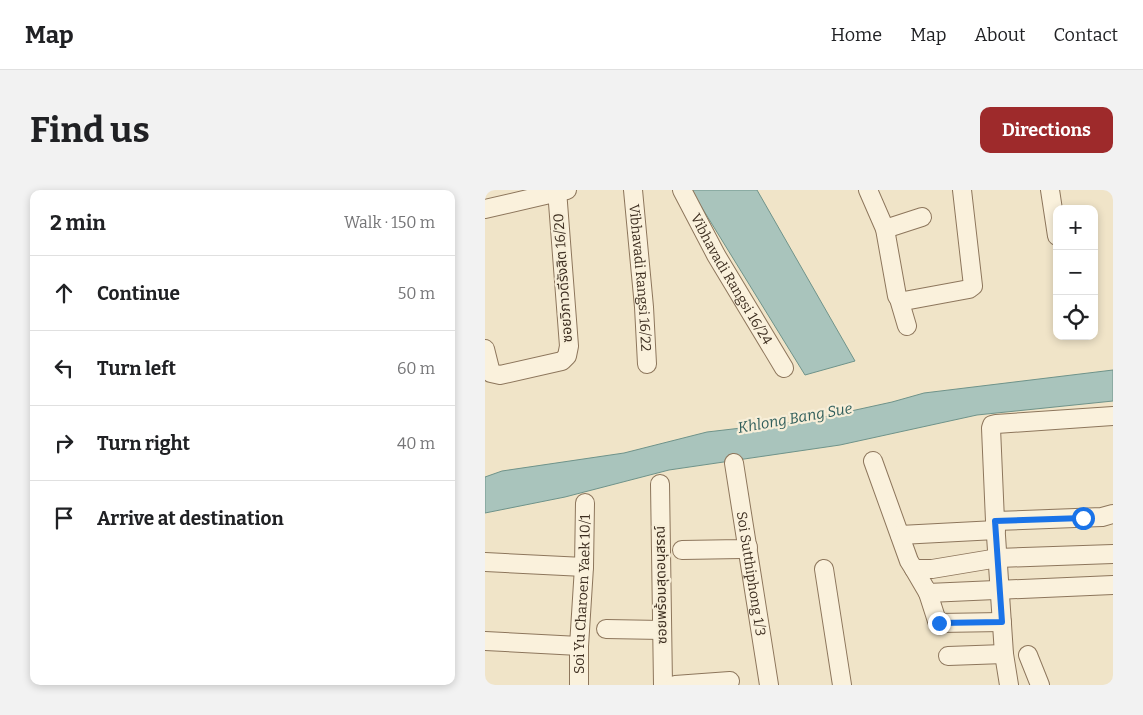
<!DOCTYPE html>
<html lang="en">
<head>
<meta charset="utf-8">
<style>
  :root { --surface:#fff; --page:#f2f2f2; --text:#202124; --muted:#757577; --line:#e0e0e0; --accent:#9e2a2b }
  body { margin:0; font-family:Bitter,"Noto Sans Thai",serif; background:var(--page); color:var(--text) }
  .controls { position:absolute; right:15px; top:15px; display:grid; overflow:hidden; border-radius:10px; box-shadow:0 2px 8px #0003 }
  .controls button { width:45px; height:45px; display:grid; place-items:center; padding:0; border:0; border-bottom:1px solid var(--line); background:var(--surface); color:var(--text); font:25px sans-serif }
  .stop { position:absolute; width:15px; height:15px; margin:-11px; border:4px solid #1a73e8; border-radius:50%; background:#fff }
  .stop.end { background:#1a73e8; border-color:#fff; box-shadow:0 1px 5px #0008 }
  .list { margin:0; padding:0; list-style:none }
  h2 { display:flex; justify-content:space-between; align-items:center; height:65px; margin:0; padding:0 20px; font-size:21px }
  h2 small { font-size:16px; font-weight:400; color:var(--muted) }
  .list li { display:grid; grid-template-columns:32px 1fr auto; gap:15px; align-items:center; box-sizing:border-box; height:75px; padding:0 20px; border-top:1px solid var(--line) }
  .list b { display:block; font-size:19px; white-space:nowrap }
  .list em { font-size:16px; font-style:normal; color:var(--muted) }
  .icon { flex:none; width:28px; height:28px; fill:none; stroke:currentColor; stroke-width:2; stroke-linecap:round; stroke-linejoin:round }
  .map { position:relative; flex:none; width:628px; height:495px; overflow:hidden; border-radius:10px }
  header { display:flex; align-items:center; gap:30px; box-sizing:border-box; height:70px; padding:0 25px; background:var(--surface); border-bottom:1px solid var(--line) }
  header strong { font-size:24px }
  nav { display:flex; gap:28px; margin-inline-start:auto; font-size:18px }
  .intro { display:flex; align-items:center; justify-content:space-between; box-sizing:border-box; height:120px; padding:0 30px }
  h1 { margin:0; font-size:35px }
  .button { padding:12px 22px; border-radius:10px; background:var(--accent); color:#fff; font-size:18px; font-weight:700 }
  main { display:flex; gap:30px; padding:0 30px }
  aside { flex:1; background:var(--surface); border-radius:10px; box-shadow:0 2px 8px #0003 }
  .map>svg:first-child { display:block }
</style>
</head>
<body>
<header>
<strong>Map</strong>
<nav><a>Home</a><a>Map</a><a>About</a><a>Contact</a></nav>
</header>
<div class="intro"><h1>Find us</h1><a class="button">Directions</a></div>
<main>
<aside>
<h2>2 min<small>Walk · 150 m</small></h2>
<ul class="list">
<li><svg class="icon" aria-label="ahead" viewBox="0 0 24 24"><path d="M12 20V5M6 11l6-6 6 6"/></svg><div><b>Continue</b></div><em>50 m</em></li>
<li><svg class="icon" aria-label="left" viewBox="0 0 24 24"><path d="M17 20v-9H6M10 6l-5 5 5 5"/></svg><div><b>Turn left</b></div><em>60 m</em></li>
<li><svg class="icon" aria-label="right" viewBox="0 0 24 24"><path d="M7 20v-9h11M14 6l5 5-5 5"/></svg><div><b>Turn right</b></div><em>40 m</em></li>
<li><svg class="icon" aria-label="arrive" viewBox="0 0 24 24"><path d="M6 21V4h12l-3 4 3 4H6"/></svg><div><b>Arrive at destination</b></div></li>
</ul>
</aside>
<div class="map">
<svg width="628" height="495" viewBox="0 0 628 495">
  <rect width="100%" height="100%" fill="#f0e4c8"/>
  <g fill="#a9c4bc" stroke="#6f938a">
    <path d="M206 0H272L370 171 320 185Z"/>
    <path d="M628 180V211L492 225 355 255 184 280 80 307 0 323V287L17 281 139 263 222 242 325 230 407 212 439 203Z"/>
  </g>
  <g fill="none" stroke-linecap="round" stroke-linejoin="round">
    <defs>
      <g id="minor">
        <path id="s1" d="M148 0 159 117 162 174"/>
        <path id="s2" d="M197 0 231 65 299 178"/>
        <path d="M383 0 400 39 412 106 414 109 422 136"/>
        <path d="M565 0 572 46"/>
        <path d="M0 19 82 0"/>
        <path d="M400 39 437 27"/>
        <path d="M414 109 419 111 484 99 488 96 477 0"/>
        <path d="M0 159 6 183 15 185 77 171 82 166 84 156 72 0"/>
        <path d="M628 226 511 234 507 235 506 238 510 331 617 327 628 324"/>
        <path d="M388 271 424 371 429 379H447L513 368 628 364"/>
        <path id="s3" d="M249 273 284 495"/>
        <path d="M175 294 178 495"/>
        <path d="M510 331 519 464 524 495"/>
        <path d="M415 345 511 340"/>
        <path d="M197 360 256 359 263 357"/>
        <path d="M0 372 99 377"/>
        <path d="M339 379 357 495"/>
        <path d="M429 379 443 403 628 395"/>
        <path d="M443 403 452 431 454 433 517 432"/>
        <path d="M121 439 177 440"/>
        <path d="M0 451 94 456"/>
        <path d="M543 465 555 495"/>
        <path d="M463 466 519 464"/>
        <path id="s4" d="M94 495V456L99 377 100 313"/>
        <path d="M190 495 245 491"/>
      </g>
    </defs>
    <use href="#minor" stroke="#8d765c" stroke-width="20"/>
    <use href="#minor" stroke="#faf1dc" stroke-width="18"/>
  </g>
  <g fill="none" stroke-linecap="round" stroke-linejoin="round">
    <path stroke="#1a73e8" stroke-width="6" d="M454 433 517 432 510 331 598 328"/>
  </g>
  <g text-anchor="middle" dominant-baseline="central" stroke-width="4.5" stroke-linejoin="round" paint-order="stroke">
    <g font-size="14" fill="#3d2e20" stroke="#f7eed8">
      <text stroke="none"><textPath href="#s1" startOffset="88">Vibhavadi Rangsi 16/22</textPath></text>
      <text transform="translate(78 88) rotate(-94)">ซอยวิภาวดีรังสิต 16/20</text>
      <text stroke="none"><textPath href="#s2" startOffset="102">Vibhavadi Rangsi 16/24</textPath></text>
      <text stroke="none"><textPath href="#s3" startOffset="112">Soi Sutthiphong 1/3</textPath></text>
      <text transform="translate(176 395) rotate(-91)">ซอยพร้อมสุดอนุสรณ์</text>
      <text stroke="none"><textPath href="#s4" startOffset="91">Soi Yu Charoen Yaek 10/1</textPath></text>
    </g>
    <g font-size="15" font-style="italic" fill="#2f5d5a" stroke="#f7eed8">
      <text transform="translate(310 228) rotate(-10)">Khlong Bang Sue</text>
    </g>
  </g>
</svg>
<div class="controls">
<button>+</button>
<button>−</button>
<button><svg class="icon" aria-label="locate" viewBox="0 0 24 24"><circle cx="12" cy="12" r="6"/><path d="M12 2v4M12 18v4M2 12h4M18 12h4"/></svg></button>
</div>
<div class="stop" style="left:598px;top:328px"></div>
<div class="stop end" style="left:454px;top:433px"></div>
</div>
</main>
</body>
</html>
